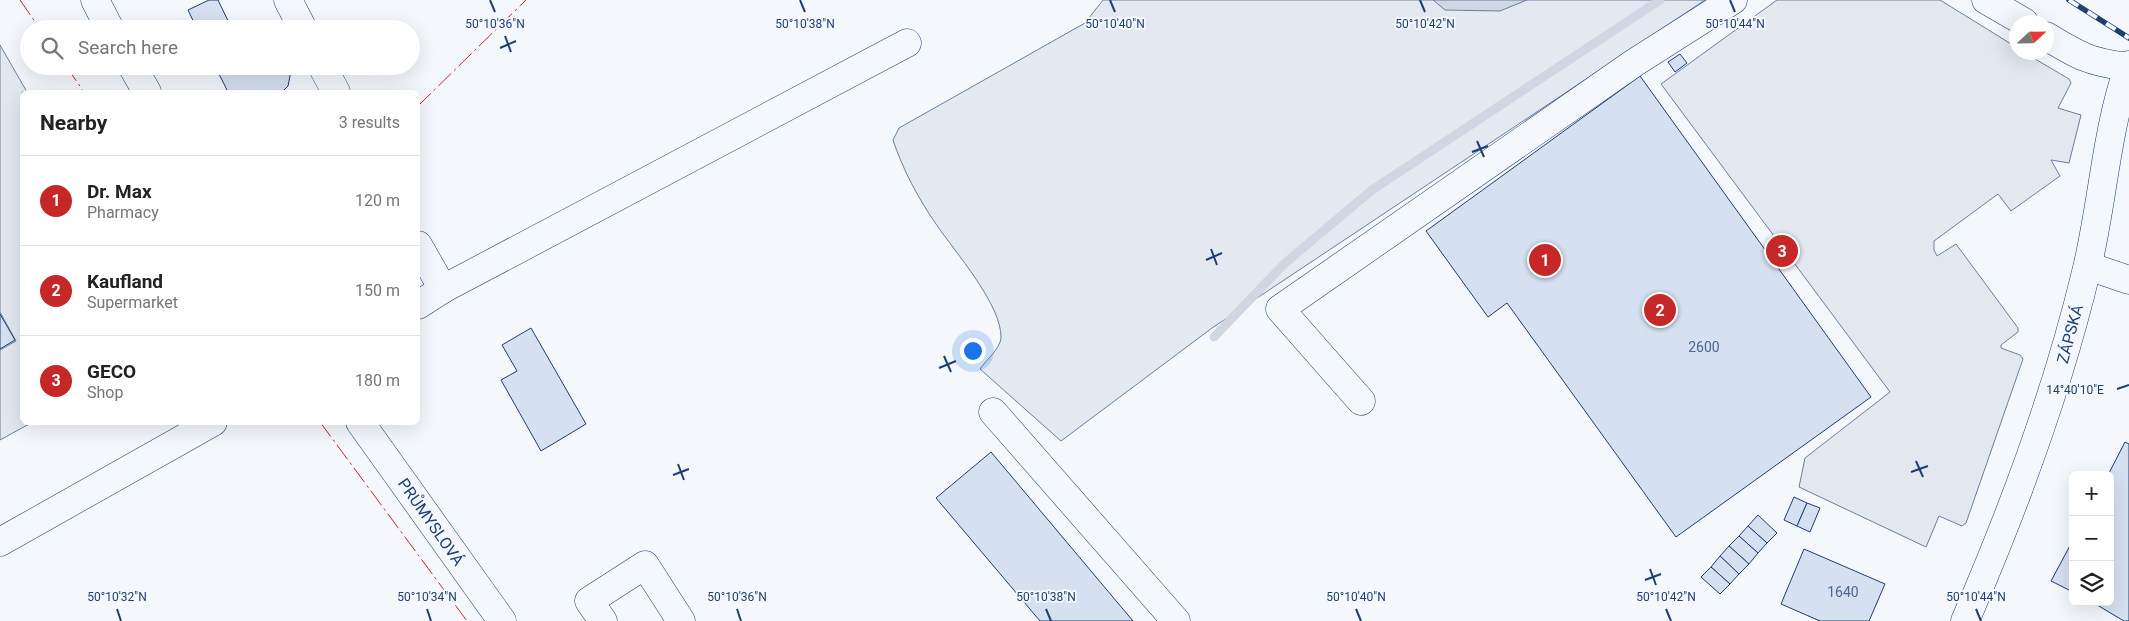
<!DOCTYPE html>
<html lang="en">
<head>
<meta charset="utf-8">
<style>
  :root { --surface:#fff; --page:#f2f2f2; --text:#222; --muted:#767676; --line:#e0e0e0; --accent:#c62828 }
  body { margin:0; font-family:Roboto,sans-serif; background:var(--page); color:var(--text) }
  .controls { position:absolute; right:15px; bottom:15px; display:grid; overflow:hidden; border-radius:8px; box-shadow:0 5px 20px #0002 }
  .controls button { width:45px; height:45px; display:grid; place-items:center; padding:0; border:0; border-bottom:1px solid var(--line); background:var(--surface); color:var(--text); font:25px sans-serif }
  .compass { position:absolute; left:2009px; top:15px; width:45px; height:45px; border-radius:50%; background:var(--surface); box-shadow:0 5px 20px #0002; rotate:68deg }
  .you { position:absolute; left:972px; top:350px; width:18px; height:18px; margin:-12px; border:4px solid #fff; border-radius:50%; background:#1a73e8; box-shadow:0 0 0 8px #1a73e833 }
  .badge { display:grid; place-items:center; width:32px; height:32px; border-radius:50%; background:var(--accent); color:#fff; font-size:16px; font-weight:700 }
  .pin { position:absolute; translate:-50% -50%; border:2px solid #fff; box-shadow:0 1px 5px #0006 }
  .list { margin:0; padding:0; list-style:none }
  h2 { display:flex; justify-content:space-between; align-items:center; height:65px; margin:0; padding:0 20px; font-size:21px }
  h2 small { font-size:16px; font-weight:400; color:var(--muted) }
  .list li { display:grid; grid-template-columns:32px 1fr auto; gap:15px; align-items:center; box-sizing:border-box; height:90px; padding:0 20px; border-top:1px solid var(--line) }
  .list b { display:block; font-size:19px; white-space:nowrap }
  .list p { margin:0; font-size:16px; white-space:nowrap; color:var(--muted) }
  .list em { font-size:16px; font-style:normal; color:var(--muted) }
  .icon { flex:none; width:28px; height:28px; fill:none; stroke:currentColor; stroke-width:2; stroke-linecap:round; stroke-linejoin:round }
  .map { position:relative; flex:none; width:2129px; height:621px; overflow:hidden }
  .search { position:absolute; background:var(--surface); box-shadow:0 5px 20px #0002; left:20px; top:20px; width:400px; height:55px; display:flex; align-items:center; gap:12px; box-sizing:border-box; padding:0 18px; border-radius:28px; color:var(--muted); font-size:19px }
  .panel { position:absolute; background:var(--surface); box-shadow:0 5px 20px #0002; left:20px; top:90px; width:400px; height:335px; border-radius:8px }
  .map>svg:first-child { display:block }
</style>
</head>
<body>
<div class="map">
<svg width="2129" height="621" viewBox="0 0 2129 621">
  <rect width="100%" height="100%" fill="#f4f7fb"/>
  <path fill="#e3e9f0" stroke="#687fa3" d="M1103 0H1705L1212 328 1061 441 980 369C986 360 1000 349 1001 338 1002 305 955 252 936 224 918 198 903 170 893 140L899 128 1085 23Z"/>
  <g fill="#e3e8f0" stroke="#687fa3">
    <path d="M1777 0H1940L2016 47V52L2025 53 2069 79 2071 83 2058 108 2081 115 2069 163 2051 160 2060 176 2011 211 1998 194 1934 241V250L1937 256 1956 244 2018 328V332L2001 345V348L2020 355 2023 359 1966 523 1962 526 1939 516 1926 547 1799 487 1805 458 1890 392 1661 84Z"/>
    <path d="M0 45 27 92H22V422L31 423 0 440V350L16 341 0 312Z"/>
  </g>
  <path fill="#cfd7e4" stroke="#687fa3" d="M1433 0H1527L1500 11 1445 10Z"/>
  <g fill="none" stroke-linecap="round" stroke-linejoin="round">
    <path stroke="#cfd7e4" stroke-width="9" d="M1214 337 1284 264 1372 190 1660 0"/>
  </g>
  <g fill="#d5e0f0" stroke="#1d3f73">
    <path d="M209 0H218L232 29H197L188 10Z"/>
    <path d="M1680 54 1687 63 1675 72 1668 62Z"/>
    <path d="M215 66H291V71L288 86 282 92H228Z"/>
    <path d="M1640 76 1871 397 1676 537 1507 303 1488 317 1426 231Z"/>
    <path d="M0 314 15 340 0 349Z"/>
    <path d="M531 328 586 424 541 451 501 380 517 371 502 345Z"/>
    <path d="M2125 442 2129 444V621H2124L2092 602H2110V475H2108Z"/>
    <path d="M991 452 1133 621H1040L936 498Z"/>
    <path d="M1794 497 1807 503 1797 526 1784 520Z"/>
    <path d="M1807 503 1820 508 1810 532 1797 526Z"/>
    <path d="M1758 515 1777 533 1767 543 1748 526Z"/>
    <path d="M1748 526 1767 543 1758 553 1739 536Z"/>
    <path d="M1739 536 1758 553 1749 564 1729 546Z"/>
    <path d="M2073 540V592L2051 581Z"/>
    <path d="M1729 546 1749 564 1739 574 1720 556Z"/>
    <path d="M1804 549 1885 584 1869 621H1820L1781 604Z"/>
    <path d="M1720 556 1739 574 1730 584 1711 567Z"/>
    <path d="M1711 567 1730 584 1720 594 1701 577Z"/>
  </g>
  <g fill="none" stroke-linecap="round" stroke-linejoin="round">
    <defs>
      <g id="minor">
        <path d="M288 0 303 29"/>
        <path d="M1986 0 2024 22"/>
        <path d="M2046 36C2079 56 2089 62 2128 67"/>
        <path d="M322 66 336 92"/>
        <path d="M418 245 443 289 418 305"/>
        <path d="M2088 266 2129 280"/>
        <path d="M443 289 907 43"/>
        <path d="M1361 401 1280 309 1634 63 1733 0"/>
        <path d="M993 412 1176 621"/>
        <path d="M0 542 213 422"/>
        <path d="M603 621 589 601 645 565 681 621"/>
        <path d="M1965 621C2015 506 2058 390 2087 268 2103 201 2106 131 2129 65"/>
      </g>
      <g id="major">
        <path d="M95 0 110 29"/>
        <path d="M132 66 147 92"/>
        <path d="M360 422 502 621"/>
      </g>
    </defs>
    <use href="#minor" stroke="#1d3f73" stroke-width="29"/>
    <use href="#major" stroke="#1d3f73" stroke-width="29"/>
    <use href="#minor" stroke="#f4f7fb" stroke-width="28"/>
    <use href="#major" stroke="#f4f7fb" stroke-width="28"/>
    <defs>
      <path id="rail" d="M2069 0 2129 38"/>
    </defs>
    <use href="#rail" stroke="#1d3f73" stroke-width="5.5"/>
    <use href="#rail" stroke="#f4f7fb" stroke-width="4" stroke-dasharray="11" stroke-linecap="butt"/>
    <g stroke="#c62828" stroke-width="1" stroke-dasharray="18 4 2.5 4" stroke-linecap="butt">
      <path d="M20 0 40 29"/>
      <path d="M66 66 84 92"/>
      <path d="M418 106 526 0"/>
      <path d="M320 422 467 621"/>
    </g>
  </g>
  <path fill="none" stroke="#1d3f73" stroke-width="2" d="M490 0 495 12M800 0 805 12M1110 0 1115 12M1420 0 1425 12M1730 0 1735 12M505 36 511 52M500 48 516 41M1477 141 1484 157M1472 152 1488 146M1211 249 1217 265M1206 260 1222 253M944 356 951 372M939 368 956 361M2117 389 2129 385M1916 461 1923 477M678 464 684 480M1911 472 1928 466M673 475 689 469M1650 569 1656 585M1645 580 1661 574M117 609 121 621M427 609 431 621M737 609 741 621M1046 609 1051 621M1356 609 1361 621M1666 609 1671 621M1976 609 1981 621"/>
  <g text-anchor="middle" dominant-baseline="central" stroke-width="4" stroke-linejoin="round" paint-order="stroke">
    <g font-size="14" fill="#4b6792">
      <text x="1704" y="347">2600</text>
      <text x="1843" y="592">1640</text>
    </g>
    <g font-size="16" fill="#1d3f73" stroke="#f4f7fb">
      <text transform="translate(2070 334) rotate(-75)">ZÁPSKÁ</text>
      <text transform="translate(431 522) rotate(55)">PRŮMYSLOVÁ</text>
    </g>
  </g>
  <g font-size="12" text-anchor="middle" fill="#1d3f73" stroke="#f4f7fb" stroke-width="4" stroke-linejoin="round" paint-order="stroke">
    <text x="805" y="28">50°10'38"N</text>
    <text x="1425" y="28">50°10'42"N</text>
    <text x="1735" y="28">50°10'44"N</text>
    <text x="495" y="28">50°10'36"N</text>
    <text x="1115" y="28">50°10'40"N</text>
    <text x="2075" y="394">14°40'10"E</text>
    <text x="117" y="601">50°10'32"N</text>
    <text x="427" y="601">50°10'34"N</text>
    <text x="737" y="601">50°10'36"N</text>
    <text x="1046" y="601">50°10'38"N</text>
    <text x="1356" y="601">50°10'40"N</text>
    <text x="1666" y="601">50°10'42"N</text>
    <text x="1976" y="601">50°10'44"N</text>
  </g>
</svg>
<div class="controls">
<button>+</button>
<button>−</button>
<button><svg class="icon" aria-label="layers" viewBox="0 0 24 24"><path d="M12 4l9 5-9 5-9-5zM3 14l9 5 9-5"/></svg></button>
</div>
<svg class="compass" viewBox="-18 -18 36 36"><path d="M0-13l5 13h-10z" fill="#e53935"/><path d="M0 13l5-13h-10z" fill="#767676"/></svg>
<div class="you"></div>
<div class="pin badge" style="left:1545px;top:260px">1</div>
<div class="pin badge" style="left:1660px;top:310px">2</div>
<div class="pin badge" style="left:1782px;top:251px">3</div>
<div class="search"><svg class="icon" aria-label="search" viewBox="0 0 24 24"><circle cx="10" cy="10" r="6"/><path d="M15 15l6 6"/></svg>Search here</div>
<section class="panel">
<h2>Nearby<small>3 results</small></h2>
<ul class="list">
<li><span class="badge">1</span><div><b>Dr. Max</b><p>Pharmacy</p></div><em>120 m</em></li>
<li><span class="badge">2</span><div><b>Kaufland</b><p>Supermarket</p></div><em>150 m</em></li>
<li><span class="badge">3</span><div><b>GECO</b><p>Shop</p></div><em>180 m</em></li>
</ul>
</section>
</div>
</body>
</html>
